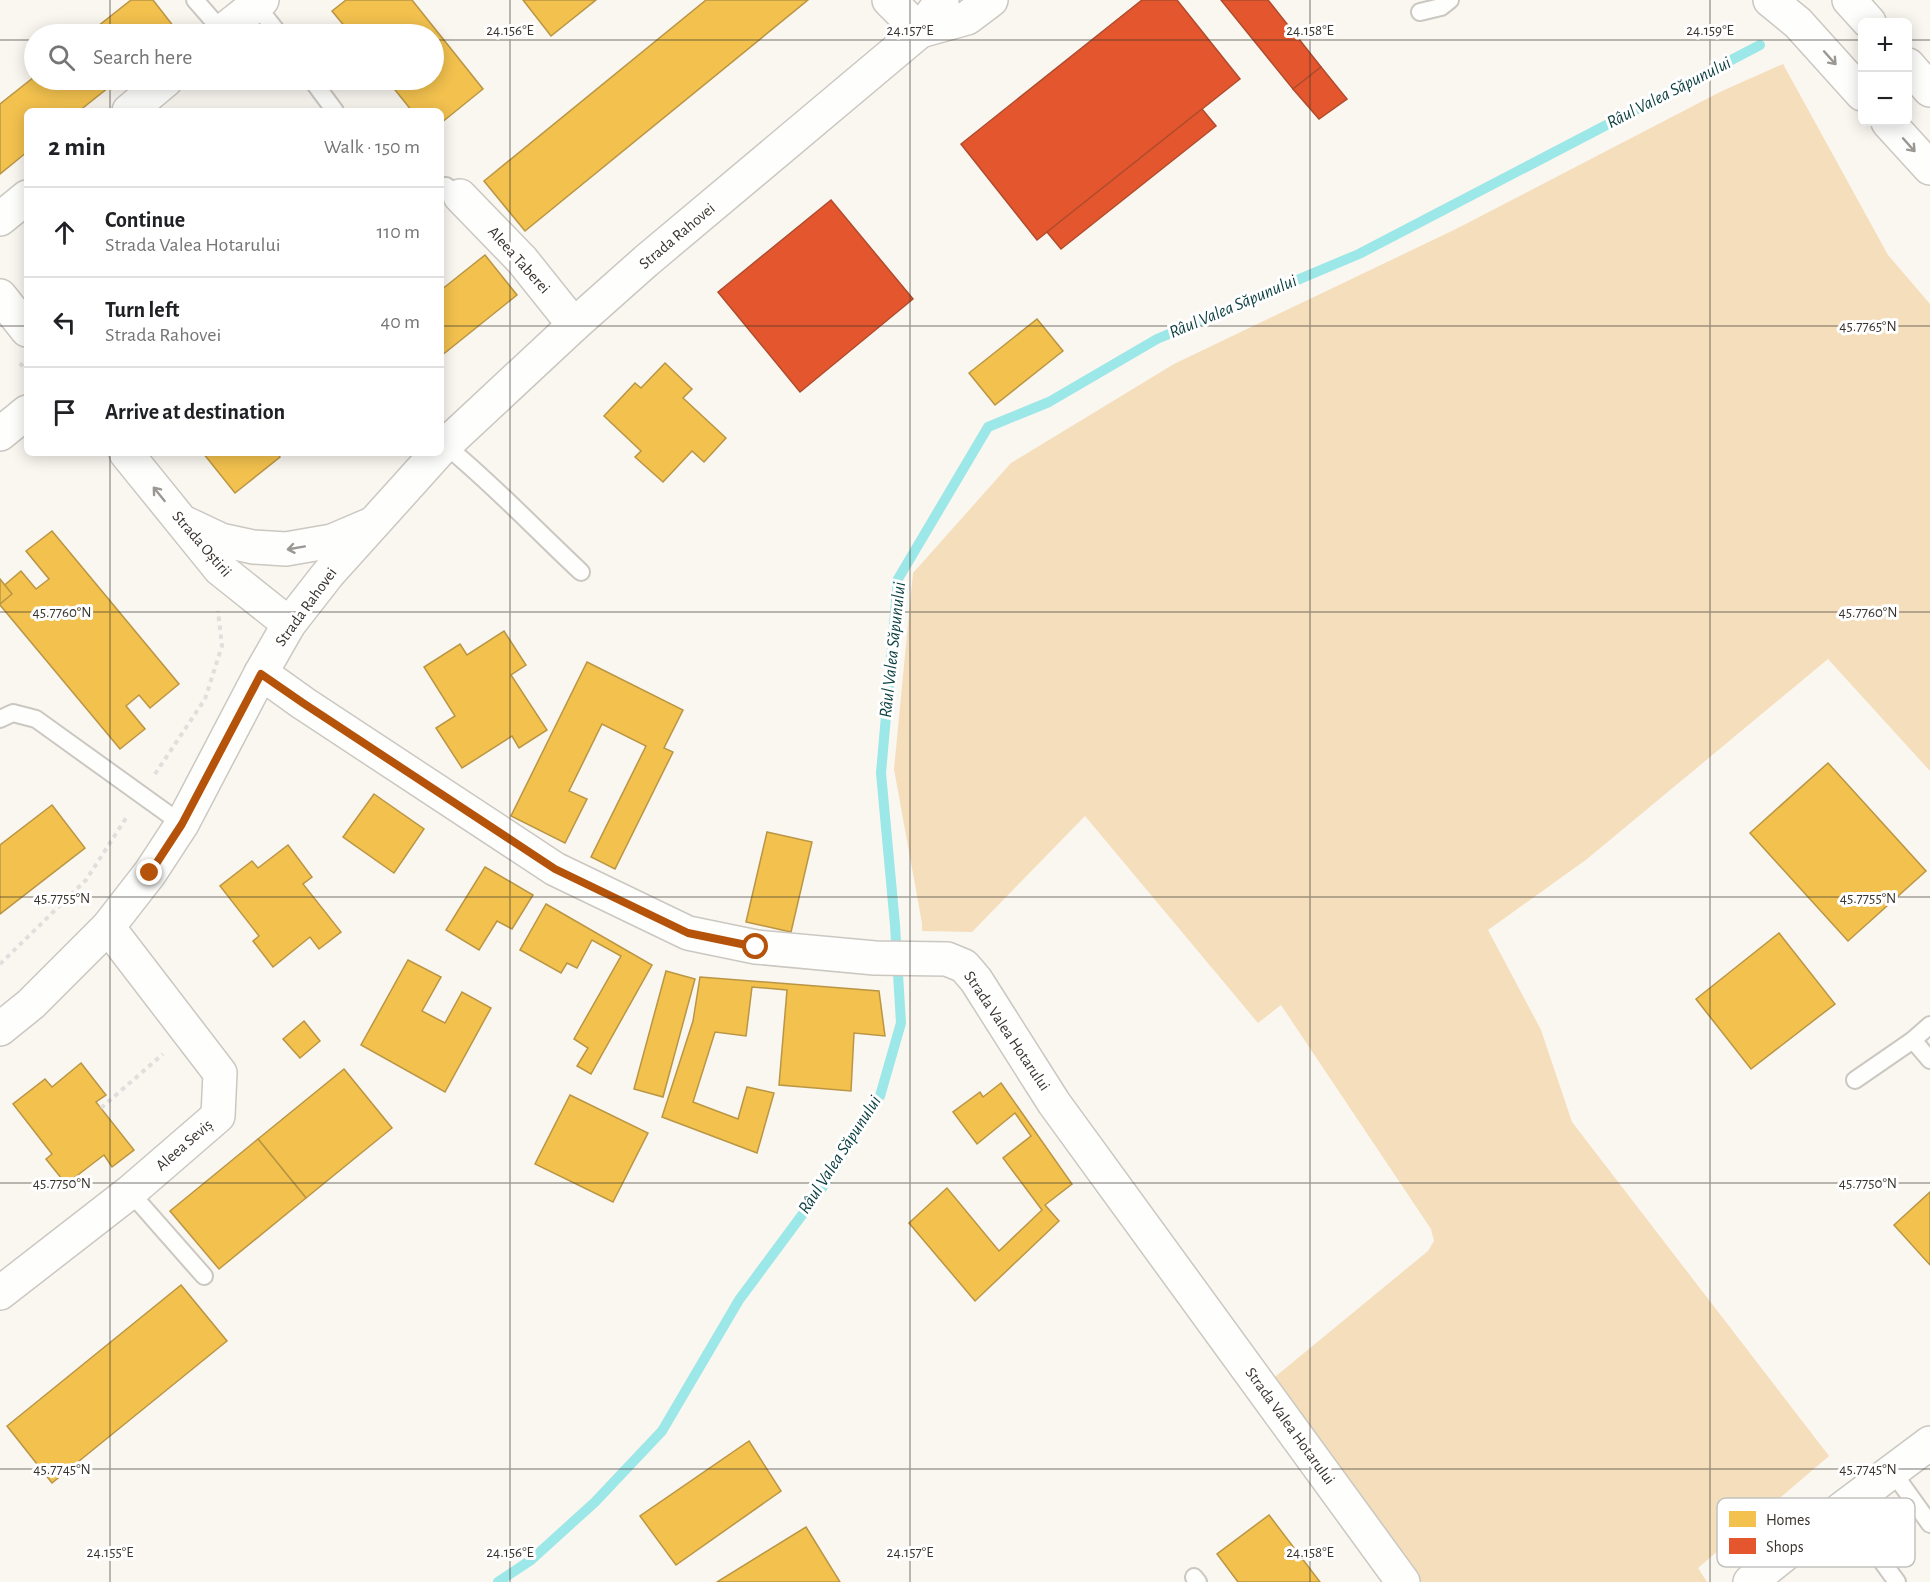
<!DOCTYPE html>
<html lang="en">
<head>
<meta charset="utf-8">
<style>
  :root { --surface:#fff; --page:#f6f6f6; --text:#202124; --muted:#757577; --line:#e0e0e0 }
  body { margin:0; font-family:"Alegreya Sans",sans-serif; background:var(--page); color:var(--text) }
  .controls { position:absolute; right:18px; top:18px; display:grid; overflow:hidden; border-radius:9px; box-shadow:0 3px 15px #0003 }
  .controls button { width:54px; height:54px; display:grid; place-items:center; padding:0; border:0; border-bottom:2px solid var(--line); background:var(--surface); color:var(--text); font:30px sans-serif }
  .stop { position:absolute; width:18px; height:18px; margin:-14px; border:4px solid #b45309; border-radius:50%; background:#fff }
  .stop.end { background:#b45309; border-color:#fff; box-shadow:0 2px 6px #0008 }
  .list { margin:0; padding:0; list-style:none }
  h2 { display:flex; justify-content:space-between; align-items:center; height:78px; margin:0; padding:0 24px; font-size:26px }
  h2 small { font-size:20px; font-weight:400; color:var(--muted) }
  .list li { display:grid; grid-template-columns:39px 1fr auto; gap:18px; align-items:center; box-sizing:border-box; height:90px; padding:0 24px; border-top:2px solid var(--line) }
  .list b { display:block; font-size:22px; white-space:nowrap }
  .list p { margin:0; font-size:20px; white-space:nowrap; color:var(--muted) }
  .list em { font-size:20px; font-style:normal; color:var(--muted) }
  .icon { flex:none; width:33px; height:33px; fill:none; stroke:currentColor; stroke-width:2; stroke-linecap:round; stroke-linejoin:round }
  .map { position:relative; flex:none; width:1930px; height:1582px; overflow:hidden }
  .search { position:absolute; background:var(--surface); box-shadow:0 3px 15px #0003; left:24px; top:24px; width:420px; height:66px; display:flex; align-items:center; gap:15px; box-sizing:border-box; padding:0 21px; border-radius:33px; color:var(--muted); font-size:22px }
  .panel { position:absolute; background:var(--surface); box-shadow:0 3px 15px #0003; left:24px; top:108px; width:420px; height:348px; border-radius:9px }
  .map>svg:first-child { display:block }
</style>
</head>
<body>
<div class="map">
<svg width="1930" height="1582" viewBox="0 0 1930 1582">
  <rect width="100%" height="100%" fill="#faf6f0"/>
  <path fill="#f5debb" d="M1783 64 1888 255 1930 304V771L1828 659 1587 859 1488 930 1541 1030 1572 1122 1829 1456 1698 1568 1707 1582H1418L1270 1381 1428 1251 1434 1241 1431 1229 1281 1005 1258 1023 1085 816 972 932 922 931V923L894 769 913 573 1011 463 1174 364 1456 229 1722 91Z"/>
  <g fill="#f2c14e" stroke="#ba9644" stroke-width="1.5">
    <path d="M131 0H153L178 32 175 34H88Z"/>
    <path d="M346 0H412L483 89 441 123V111H412L387 80H434V34H351L332 11Z"/>
    <path d="M523 0H596L551 36Z"/>
    <path d="M706 0H808L525 231 484 181Z"/>
    <path d="M34 77V80H118L79 111H27V152L0 174V104Z"/>
    <path d="M485 255 517 295 441 356V290Z"/>
    <path d="M1037 319 1063 351 995 405 969 373Z"/>
    <path d="M665 363 692 389 683 398 726 438 704 462 692 451 663 482 635 457 641 451 604 416 635 383 641 388Z"/>
    <path d="M203 453H277L280 457 235 493Z"/>
    <path d="M52 531 179 684 150 708 139 695 126 706 145 729 120 749 0 605V589L21 571 36 589 49 579 26 551Z"/>
    <path d="M0 579 12 594 0 604Z"/>
    <path d="M504 631 526 665 511 675 547 730 519 748 512 736 462 768 436 728 455 716 424 667 460 644 467 655Z"/>
    <path d="M587 662 683 710 664 748 673 752 615 869 591 857 646 746 602 724 569 791 587 799 565 843 511 816Z"/>
    <path d="M1828 763 1926 871 1848 941 1750 833Z"/>
    <path d="M374 794 424 829 394 873 343 837Z"/>
    <path d="M52 805 85 848 0 914V845Z"/>
    <path d="M767 832 812 842 791 932 746 922Z"/>
    <path d="M288 845 312 877 303 884 341 932 319 949 310 937 273 967 253 941 259 936 220 886 252 861 258 868Z"/>
    <path d="M485 867 533 895 512 929 497 921 479 950 446 930Z"/>
    <path d="M546 904 652 965 591 1074 577 1066 588 1048 574 1039 621 956 592 940 577 968 567 963 561 973 520 950Z"/>
    <path d="M1779 933 1835 1004 1751 1069 1696 999Z"/>
    <path d="M408 960 441 977 422 1011 445 1023 462 992 491 1008 445 1092 361 1045Z"/>
    <path d="M666 971 695 979 663 1097 634 1089Z"/>
    <path d="M700 977 879 991 885 1036 854 1033 851 1091 779 1085 787 990 752 987 746 1036 715 1032 693 1102 738 1119 747 1087 774 1093 757 1153 662 1117 693 1021Z"/>
    <path d="M304 1021 320 1041 300 1058 283 1039Z"/>
    <path d="M81 1063 106 1095 96 1102 134 1150 112 1167 104 1155 66 1184 46 1159 52 1154 13 1104 45 1079 52 1087Z"/>
    <path d="M344 1069 392 1128 306 1198 258 1139Z"/>
    <path d="M1001 1083 1072 1184 1045 1205 1059 1221 975 1301 909 1223 947 1188 999 1251 1042 1210 1003 1158 1031 1136 1015 1113 977 1144 953 1112 980 1092 983 1097Z"/>
    <path d="M570 1095 648 1133 613 1202 535 1164Z"/>
    <path d="M258 1139 306 1198 219 1269 170 1211Z"/>
    <path d="M1930 1192V1265L1894 1225Z"/>
    <path d="M181 1285 227 1341 52 1483 7 1426Z"/>
    <path d="M749 1441 781 1491 676 1565 640 1516Z"/>
    <path d="M1269 1515 1320 1582H1238L1217 1554Z"/>
    <path d="M806 1527 840 1582H717Z"/>
  </g>
  <g fill="#e4572e" stroke="#b04c2d" stroke-width="1.5">
    <path d="M1142 0H1177L1240 79 1037 240 961 144Z"/>
    <path d="M1221 0H1268L1321 67 1293 89Z"/>
    <path d="M1321 67 1347 99 1319 119 1293 89Z"/>
    <path d="M1202 109 1216 126 1061 249 1047 232Z"/>
    <path d="M831 200 913 299 800 392 718 292Z"/>
  </g>
  <g fill="none" stroke-linecap="round" stroke-linejoin="round">
    <path stroke="#9ce7e7" stroke-width="10" d="M498 1582 531 1560 595 1502 662 1431 739 1300 822 1188 880 1096 901 1023 895 925 881 773 898 579 988 427 1049 402 1157 339 1359 254 1760 45"/>
    <defs>
      <g id="service">
        <path d="M195 0 223 32"/>
        <path d="M256 5 279 34"/>
        <path d="M1420 12 1441 7 1450 0"/>
        <path d="M312 80 335 111"/>
        <path d="M441 186H446L460 196"/>
        <path d="M445 445C493 484 536 530 581 572"/>
        <path d="M0 719 13 713 36 719 182 824"/>
        <path d="M1913 1040 1930 1060"/>
        <path d="M1855 1080 1913 1040 1930 1025"/>
        <path d="M130 1192 204 1276"/>
        <path d="M1892 1471 1930 1524"/>
        <path d="M1843 1508 1897 1582"/>
        <path d="M1194 1577 1198 1582"/>
      </g>
      <g id="minor">
        <path d="M889 0 920 31"/>
        <path d="M219 34 262 0"/>
        <path d="M129 111 166 80"/>
        <path d="M460 196 522 260 574 325"/>
        <path d="M0 219 27 197"/>
        <path d="M0 296 27 330"/>
        <path d="M0 434 27 412"/>
        <path d="M126 453 220 569 289 624"/>
        <path d="M187 524 221 540 253 547 286 549 332 541 372 524"/>
        <path d="M261 673 303 703 555 869 688 933 756 947 875 958 947 959 964 966 976 980 1054 1103 1403 1582"/>
        <path d="M0 1293 130 1192 218 1116 220 1073 108 927"/>
        <path d="M1750 1582 1843 1508 1930 1443"/>
      </g>
      <g id="tertiary">
        <path d="M1770 0 1798 23 1862 94"/>
        <path d="M1849 0 1869 22"/>
        <path d="M920 31 967 18 991 0"/>
        <path d="M1908 65 1930 90"/>
        <path d="M1888 122 1930 168"/>
        <path d="M441 449 574 325 646 261 920 31 942 0"/>
        <path d="M0 1029 31 1004 108 927 150 873 182 824 261 673 289 624 328 574 437 453"/>
      </g>
    </defs>
    <use href="#service" stroke="#cbc7c1" stroke-width="20"/>
    <use href="#minor" stroke="#cbc7c1" stroke-width="36"/>
    <use href="#tertiary" stroke="#cbc7c1" stroke-width="36"/>
    <g stroke="#e0dfdd" stroke-width="4" stroke-dasharray="4.5 4.5" stroke-linecap="butt">
      <path d="M20 363 27 372"/>
      <path d="M155 774 205 699 222 646 218 611"/>
      <path d="M0 964 86 880 128 815"/>
      <path d="M101 1108 163 1054"/>
    </g>
    <use href="#service" stroke="#fefefd" stroke-width="16"/>
    <use href="#minor" stroke="#fefefd" stroke-width="33"/>
    <use href="#tertiary" stroke="#fefefd" stroke-width="33"/>
  </g>
  <defs><path id="oneway-shaft" d="M-6 0H5M1.5-3L5.5 0L1.5 3" fill="none" stroke-width="1.6" stroke-linecap="round" stroke-linejoin="round" transform="scale(1.5)"/></defs>
  <g stroke="#9b9894">
    <use href="#oneway-shaft" transform="translate(1830 58) rotate(48)"/>
    <use href="#oneway-shaft" transform="translate(1909 145) rotate(48)"/>
    <use href="#oneway-shaft" transform="translate(159 494) rotate(-129)"/>
    <use href="#oneway-shaft" transform="translate(296 548) rotate(170)"/>
  </g>
  <g fill="none" stroke-linecap="round" stroke-linejoin="round">
    <path stroke="#b45309" stroke-width="8" d="M150 873 182 824 261 674 303 703 555 869 688 933 756 947"/>
  </g>
  <path fill="none" stroke="#38332c" stroke-width="1.5" stroke-opacity="0.45" d="M110 0V34M510 0V1582M910 0V1582M1310 0V1582M1710 0V1582M0 40H34M434 40H1862M1908 40H1930M110 80V111M0 326H27M441 326H1930M110 453V1582M0 612H1930M0 897H1930M0 1183H1930M0 1469H1930"/>
  <g text-anchor="middle" dominant-baseline="central" stroke-width="6" stroke-linejoin="round" paint-order="stroke">
    <g font-size="16" fill="#38332c" stroke="#fff">
      <text transform="translate(677 236) rotate(-40)">Strada Rahovei</text>
      <text transform="translate(519 260) rotate(48)">Aleea Taberei</text>
      <text transform="translate(202 544) rotate(49)">Strada Oștirii</text>
      <text transform="translate(306 607) rotate(-54)">Strada Rahovei</text>
      <text transform="translate(1007 1031) rotate(56)">Strada Valea Hotarului</text>
      <text transform="translate(184 1145) rotate(-41)">Aleea Seviș</text>
      <text transform="translate(1290 1426) rotate(54)">Strada Valea Hotarului</text>
    </g>
    <g font-size="18" font-style="italic" fill="#093e3f" stroke="#fff">
      <text transform="translate(1669 93) rotate(-27)">Râul Valea Săpunului</text>
      <text transform="translate(1233 307) rotate(-23)">Râul Valea Săpunului</text>
      <text transform="translate(893 650) rotate(-84)">Râul Valea Săpunului</text>
      <text transform="translate(840 1155) rotate(-57)">Râul Valea Săpunului</text>
    </g>
  </g>
  <rect x="1717" y="1498" width="198" height="69" rx="9" fill="#fff" stroke="#c3c2c0" stroke-width="1.5"/>
  <rect x="1729" y="1511" width="27" height="16" fill="#f2c14e"/>
  <rect x="1729" y="1538" width="27" height="16" fill="#e4572e"/>
  <g font-size="16" fill="#38332c">
    <text x="1766" y="1525">Homes</text>
    <text x="1766" y="1552">Shops</text>
  </g>
  <g font-size="15" text-anchor="middle" fill="#38332c" stroke="#fff" stroke-width="6" stroke-linejoin="round" paint-order="stroke">
    <text x="510" y="35">24.156°E</text>
    <text x="910" y="35">24.157°E</text>
    <text x="1310" y="35">24.158°E</text>
    <text x="1710" y="35">24.159°E</text>
    <text x="1868" y="331">45.7765°N</text>
    <text x="62" y="617">45.7760°N</text>
    <text x="1868" y="617">45.7760°N</text>
    <text x="62" y="903">45.7755°N</text>
    <text x="1868" y="903">45.7755°N</text>
    <text x="62" y="1188">45.7750°N</text>
    <text x="1868" y="1188">45.7750°N</text>
    <text x="62" y="1474">45.7745°N</text>
    <text x="1868" y="1474">45.7745°N</text>
    <text x="110" y="1557">24.155°E</text>
    <text x="510" y="1557">24.156°E</text>
    <text x="910" y="1557">24.157°E</text>
    <text x="1310" y="1557">24.158°E</text>
  </g>
</svg>
<div class="controls">
<button>+</button>
<button>−</button>
</div>
<div class="stop" style="left:756px;top:947px"></div>
<div class="stop end" style="left:150px;top:873px"></div>
<div class="search"><svg class="icon" aria-label="search" viewBox="0 0 24 24"><circle cx="10" cy="10" r="6"/><path d="M15 15l6 6"/></svg>Search here</div>
<section class="panel">
<h2>2 min<small>Walk · 150 m</small></h2>
<ul class="list">
<li><svg class="icon" aria-label="ahead" viewBox="0 0 24 24"><path d="M12 20V5M6 11l6-6 6 6"/></svg><div><b>Continue</b><p>Strada Valea Hotarului</p></div><em>110 m</em></li>
<li><svg class="icon" aria-label="left" viewBox="0 0 24 24"><path d="M17 20v-9H6M10 6l-5 5 5 5"/></svg><div><b>Turn left</b><p>Strada Rahovei</p></div><em>40 m</em></li>
<li><svg class="icon" aria-label="arrive" viewBox="0 0 24 24"><path d="M6 21V4h12l-3 4 3 4H6"/></svg><div><b>Arrive at destination</b></div></li>
</ul>
</section>
</div>
</body>
</html>
